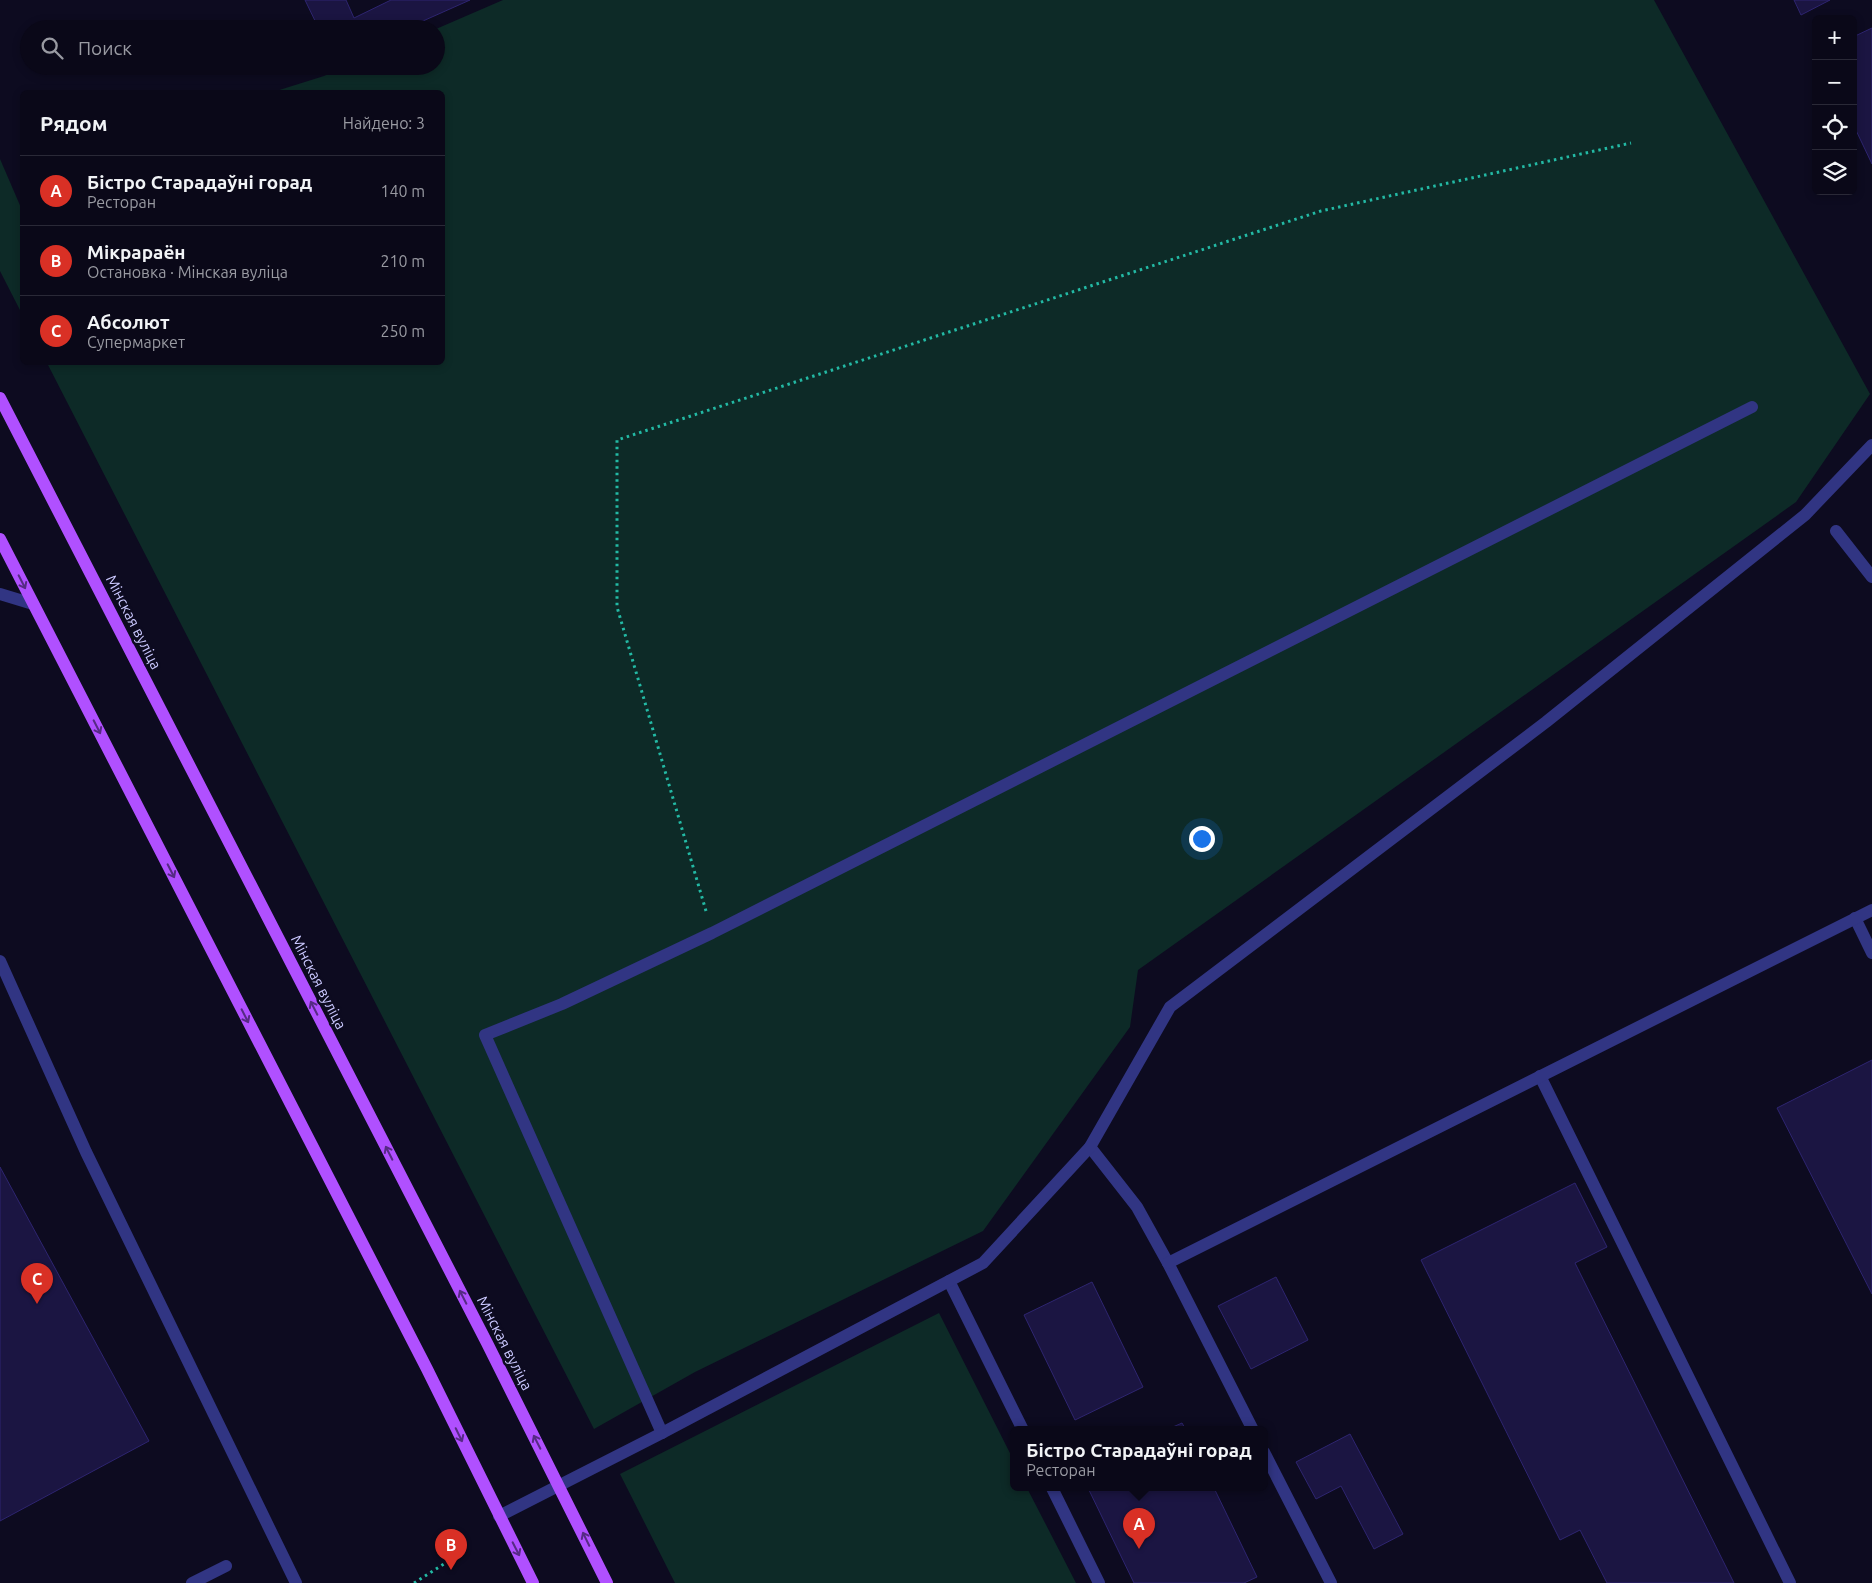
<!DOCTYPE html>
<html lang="ru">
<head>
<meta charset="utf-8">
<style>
  :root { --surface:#0a0818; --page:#181625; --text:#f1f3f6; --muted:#999aa2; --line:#2a2937; --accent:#d93025 }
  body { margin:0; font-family:Ubuntu,sans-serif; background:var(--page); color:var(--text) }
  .controls { position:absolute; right:15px; top:15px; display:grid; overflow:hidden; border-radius:8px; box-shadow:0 2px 8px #0003 }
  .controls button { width:45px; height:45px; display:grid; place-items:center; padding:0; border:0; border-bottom:1px solid var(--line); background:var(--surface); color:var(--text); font:25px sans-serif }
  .you { position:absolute; left:1201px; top:838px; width:18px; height:18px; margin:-12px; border:4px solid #fff; border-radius:50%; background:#1a73e8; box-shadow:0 0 0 8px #1a73e833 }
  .badge { display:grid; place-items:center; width:32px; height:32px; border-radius:50%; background:var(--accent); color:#fff; font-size:16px; font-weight:700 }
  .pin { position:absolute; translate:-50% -41px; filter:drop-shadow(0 1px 2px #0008) }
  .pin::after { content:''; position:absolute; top:26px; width:18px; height:15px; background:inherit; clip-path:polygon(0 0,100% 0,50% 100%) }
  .popup { position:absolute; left:1010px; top:1426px; width:258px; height:65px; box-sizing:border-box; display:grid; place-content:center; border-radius:8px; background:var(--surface); filter:drop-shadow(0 1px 4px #0005); font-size:16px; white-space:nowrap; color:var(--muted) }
  .popup b { font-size:19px; color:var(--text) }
  .popup::after { content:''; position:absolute; left:50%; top:100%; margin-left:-10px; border:10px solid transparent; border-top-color:var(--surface) }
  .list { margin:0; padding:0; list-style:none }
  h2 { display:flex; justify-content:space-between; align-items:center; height:65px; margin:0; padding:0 20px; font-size:21px }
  h2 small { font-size:16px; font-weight:400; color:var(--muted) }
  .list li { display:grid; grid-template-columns:32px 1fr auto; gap:15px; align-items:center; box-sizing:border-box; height:70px; padding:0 20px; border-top:1px solid var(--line) }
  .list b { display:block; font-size:19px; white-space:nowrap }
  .list p { margin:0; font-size:16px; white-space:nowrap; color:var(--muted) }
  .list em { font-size:16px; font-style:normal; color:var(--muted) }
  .icon { flex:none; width:28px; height:28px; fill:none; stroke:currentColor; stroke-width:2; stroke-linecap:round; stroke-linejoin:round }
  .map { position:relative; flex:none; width:1872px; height:1583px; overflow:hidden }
  .search { position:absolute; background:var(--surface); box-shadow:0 2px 8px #0003; left:20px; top:20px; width:425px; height:55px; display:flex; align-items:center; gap:12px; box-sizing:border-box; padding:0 18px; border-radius:28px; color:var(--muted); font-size:19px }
  .panel { position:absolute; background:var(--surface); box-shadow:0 2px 8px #0003; left:20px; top:90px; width:425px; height:275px; border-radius:8px }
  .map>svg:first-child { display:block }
</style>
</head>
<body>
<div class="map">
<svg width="1872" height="1583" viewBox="0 0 1872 1583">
  <rect width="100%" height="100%" fill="#0d0b20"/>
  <g fill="#0d2a27">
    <path d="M503 0H1654L1870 394 1796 502 1138 970 1130 1027 983 1231 695 1372 594 1429 47 363 442 362V92H273L324 76 348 66H436V29Z"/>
    <path d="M0 159 22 210V314L0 271Z"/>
    <path d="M939 1313 1014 1461V1488H1027L1076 1583H675L620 1474Z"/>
  </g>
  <g fill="#1b1542" stroke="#2e2570">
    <path d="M305 0H346L354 18 391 0H470L405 29H319Z"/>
    <path d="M1794 0H1830L1801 15Z"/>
    <path d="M1872 28V164L1853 124V37Z"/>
    <path d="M1872 1060V1294L1777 1108Z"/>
    <path d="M0 1167 149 1441 0 1521Z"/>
    <path d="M1575 1183 1607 1247 1575 1263 1734 1583H1607L1580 1530 1560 1540 1421 1260Z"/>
    <path d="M1276 1277 1308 1340 1251 1369 1218 1306Z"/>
    <path d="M1092 1282 1143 1387 1075 1420 1024 1315Z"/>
    <path d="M1182 1423 1186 1430H1166Z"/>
    <path d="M1350 1434 1403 1534 1374 1549 1341 1486 1316 1499 1296 1462Z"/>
    <path d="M1088 1488H1214L1257 1577 1244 1583H1134Z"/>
  </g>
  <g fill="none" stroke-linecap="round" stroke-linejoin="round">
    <g stroke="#23b9a4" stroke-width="3" stroke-dasharray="2.5 4" stroke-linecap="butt">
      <path d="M706 911 617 607V440L1321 211 1631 143"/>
      <path d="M414 1583 447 1562"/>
    </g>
    <g stroke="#313583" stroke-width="12">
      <path d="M1836 531 1872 577"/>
      <path d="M0 594 33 604"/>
      <path d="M1855 918 1872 953"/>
      <path d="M0 961 86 1152 296 1583"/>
      <path d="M1540 1076 1790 1583"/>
      <path d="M1090 1147 1137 1207 1168 1263 1253 1430"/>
      <path d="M1168 1263 1872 910"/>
      <path d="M949 1281 1023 1430"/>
      <path d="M662 1433 485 1035 562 1004 712 933 1752 407"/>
      <path d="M1264 1452 1331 1583"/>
      <path d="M1052 1488 1099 1583"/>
      <path d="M499 1516 662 1433 983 1263 1090 1147 1170 1007 1546 722 1805 515 1872 445"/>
      <path d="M192 1583 226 1566"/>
    </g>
    <g stroke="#b050ff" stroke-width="12">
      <path d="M0 398 487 1343 607 1583"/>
      <path d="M0 539 427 1369 533 1583"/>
    </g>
  </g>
  <defs><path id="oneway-shaft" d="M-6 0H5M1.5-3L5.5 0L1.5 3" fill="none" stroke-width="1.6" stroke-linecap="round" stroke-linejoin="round" transform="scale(1.25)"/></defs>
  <g stroke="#562a84">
    <use href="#oneway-shaft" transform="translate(22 582) rotate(63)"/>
    <use href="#oneway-shaft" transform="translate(97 727) rotate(63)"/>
    <use href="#oneway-shaft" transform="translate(171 871) rotate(63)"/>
    <use href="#oneway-shaft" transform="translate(314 1008) rotate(-117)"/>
    <use href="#oneway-shaft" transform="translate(245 1016) rotate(63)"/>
    <use href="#oneway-shaft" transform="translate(389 1153) rotate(-117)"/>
    <use href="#oneway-shaft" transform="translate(463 1297) rotate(-117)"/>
    <use href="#oneway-shaft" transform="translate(459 1435) rotate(64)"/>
    <use href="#oneway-shaft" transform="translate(537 1442) rotate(-117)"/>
    <use href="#oneway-shaft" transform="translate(586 1539) rotate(-116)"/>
    <use href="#oneway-shaft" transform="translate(516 1549) rotate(63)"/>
  </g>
  <g text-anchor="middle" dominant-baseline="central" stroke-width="5" stroke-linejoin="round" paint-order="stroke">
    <g font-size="15" fill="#cbc9ff" stroke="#0d0b20">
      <text transform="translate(134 622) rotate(63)">Мінская вуліца</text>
      <text transform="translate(319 982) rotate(63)">Мінская вуліца</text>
      <text transform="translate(505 1343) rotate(63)">Мінская вуліца</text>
    </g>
  </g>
</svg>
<div class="controls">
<button>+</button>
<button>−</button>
<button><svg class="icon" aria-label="locate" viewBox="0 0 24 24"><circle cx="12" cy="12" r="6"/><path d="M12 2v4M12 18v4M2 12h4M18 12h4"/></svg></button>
<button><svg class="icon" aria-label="layers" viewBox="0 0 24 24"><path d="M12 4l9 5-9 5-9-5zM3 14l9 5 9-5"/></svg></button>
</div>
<div class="you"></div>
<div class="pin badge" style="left:1139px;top:1549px">A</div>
<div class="popup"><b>Бістро Старадаўні горад</b>Ресторан</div>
<div class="pin badge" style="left:451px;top:1570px">B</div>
<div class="pin badge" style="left:37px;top:1304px">C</div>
<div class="search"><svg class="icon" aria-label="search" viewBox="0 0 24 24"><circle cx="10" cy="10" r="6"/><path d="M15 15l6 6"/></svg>Поиск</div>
<section class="panel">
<h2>Рядом<small>Найдено: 3</small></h2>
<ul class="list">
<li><span class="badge">A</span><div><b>Бістро Старадаўні горад</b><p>Ресторан</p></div><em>140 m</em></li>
<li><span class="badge">B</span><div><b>Мікрараён</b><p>Остановка · Мінская вуліца</p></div><em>210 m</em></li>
<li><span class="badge">C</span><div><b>Абсолют</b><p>Супермаркет</p></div><em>250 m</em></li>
</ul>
</section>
</div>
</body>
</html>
